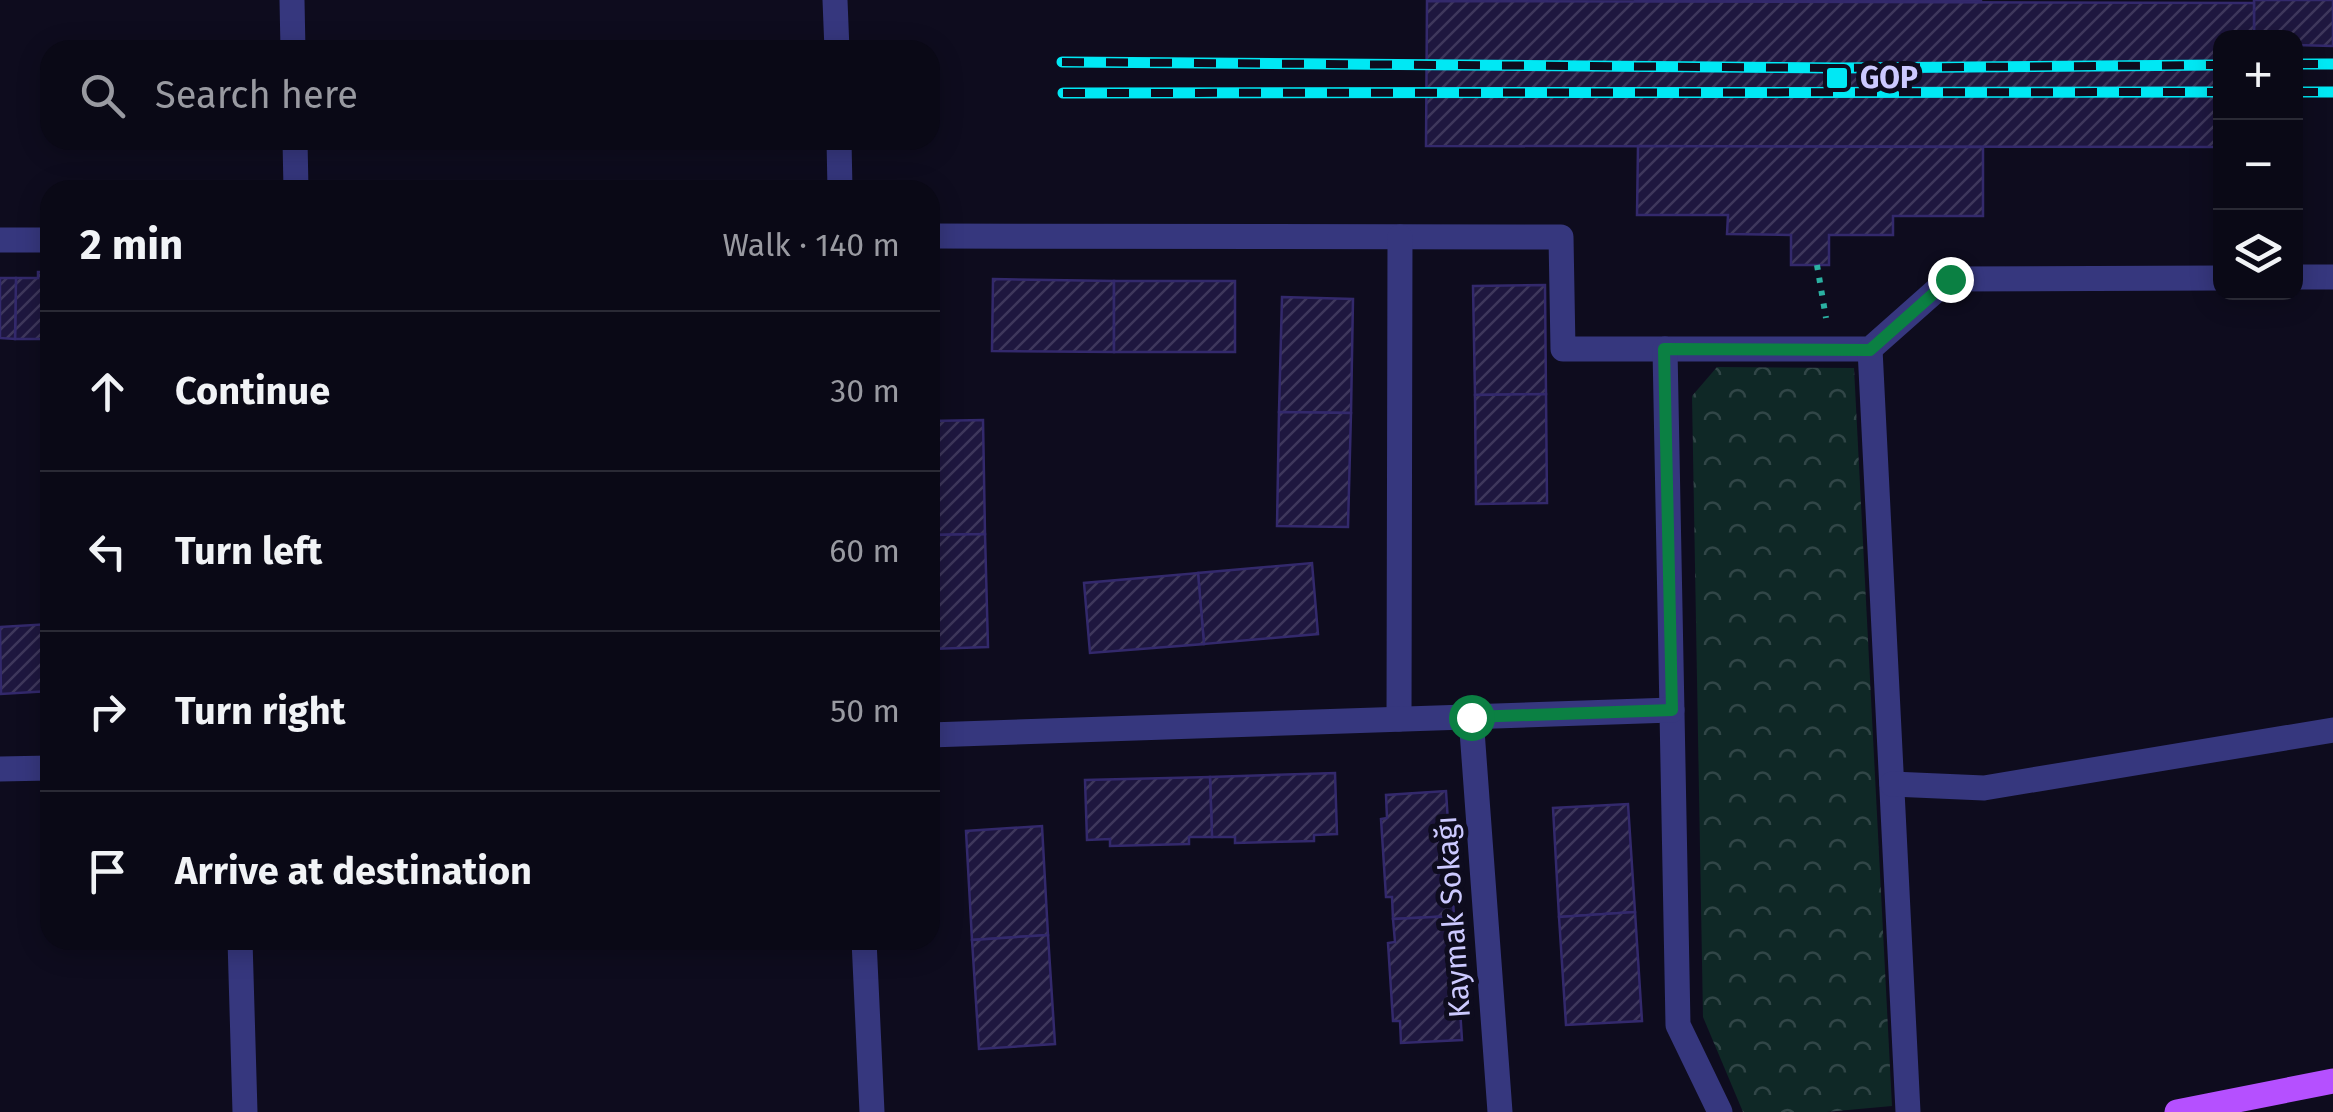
<!DOCTYPE html>
<html lang="en">
<head>
<meta charset="utf-8">
<style>
  :root { --surface:#0a0916; --page:#181723; --text:#f1f3f6; --muted:#999aa1; --line:#2a2a35 }
  body { margin:0; font-family:"Fira Sans",sans-serif; background:var(--page); color:var(--text) }
  .controls { position:absolute; right:30px; top:30px; display:grid; overflow:hidden; border-radius:20px; box-shadow:0 5px 25px #0003 }
  .controls button { width:90px; height:90px; display:grid; place-items:center; padding:0; border:0; border-bottom:2px solid var(--line); background:var(--surface); color:var(--text); font:50px sans-serif }
  .stop { position:absolute; width:30px; height:30px; margin:-22px; border:8px solid #0b8043; border-radius:50%; background:#fff }
  .stop.end { background:#0b8043; border-color:#fff; box-shadow:0 2px 10px #0008 }
  .list { margin:0; padding:0; list-style:none }
  h2 { display:flex; justify-content:space-between; align-items:center; height:130px; margin:0; padding:0 40px; font-size:42px }
  h2 small { font-size:32px; font-weight:400; color:var(--muted) }
  .list li { display:grid; grid-template-columns:65px 1fr auto; gap:30px; align-items:center; box-sizing:border-box; height:160px; padding:0 40px; border-top:2px solid var(--line) }
  .list b { display:block; font-size:38px; white-space:nowrap }
  .list em { font-size:32px; font-style:normal; color:var(--muted) }
  .icon { flex:none; width:55px; height:55px; fill:none; stroke:currentColor; stroke-width:2; stroke-linecap:round; stroke-linejoin:round }
  .map { position:relative; flex:none; width:2333px; height:1112px; overflow:hidden }
  .search { position:absolute; background:var(--surface); box-shadow:0 5px 25px #0003; left:40px; top:40px; width:900px; height:110px; display:flex; align-items:center; gap:25px; box-sizing:border-box; padding:0 35px; border-radius:30px; color:var(--muted); font-size:38px }
  .panel { position:absolute; background:var(--surface); box-shadow:0 5px 25px #0003; left:40px; top:180px; width:900px; height:770px; border-radius:30px }
  .map>svg:first-child { display:block }
</style>
</head>
<body>
<div class="map">
<svg width="2333" height="1112" viewBox="0 0 2333 1112">
  <defs>
    <pattern id="park-crowns" width="20" height="18" patternUnits="userSpaceOnUse" patternTransform="scale(2.5)"><rect width="20" height="18" fill="#0f2826"/><path d="M2 6a3 3 0 1 1 6 0M12 15a3 3 0 1 1 6 0" fill="none" stroke="#314647"/></pattern>
    <pattern id="building-hatch" width="6" height="6" patternUnits="userSpaceOnUse" patternTransform="scale(2.5)"><rect width="6" height="6" fill="#1e173f"/><path d="M-1 1l2-2M0 6l6-6M5 7l2-2" fill="none" stroke="#3e375c"/></pattern>
  </defs>
  <rect width="100%" height="100%" fill="#0e0c1e"/>
  <path fill="url(#park-crowns)" d="M1717 367 1854 368 1892 1106 1826 1112H1743L1703 1017 1692 396Z"/>
  <g fill="url(#building-hatch)" stroke="#33296c" stroke-width="2.5">
    <path d="M1635 0H1981V3L1635 2Z"/>
    <path d="M2254 0H2333V46L2296 45V38H2254Z"/>
    <path d="M1427 1 2254 3V38H2220V147L1426 146Z"/>
    <path d="M1638 146 1983 147V216H1893V235H1829V265H1791V235L1727 234 1728 215H1637Z"/>
    <path d="M38 272H50V339H15L16 278H38Z"/>
    <path d="M0 278H16L15 339 0 338Z"/>
    <path d="M993 279 1114 281V352L992 351Z"/>
    <rect x="1114" y="281" width="121" height="71"/>
    <path d="M1545 285 1546 394 1475 395 1473 286Z"/>
    <path d="M1282 297 1353 299 1351 413 1279 412Z"/>
    <path d="M1546 394 1547 503 1476 504 1475 395Z"/>
    <path d="M1279 412 1351 413 1348 527 1277 526Z"/>
    <path d="M983 420 985 534 930 535V421Z"/>
    <path d="M985 534 988 647 930 649V535Z"/>
    <path d="M1312 563 1318 634 1204 644 1198 573Z"/>
    <path d="M1198 573 1204 644 1090 653 1084 583Z"/>
    <path d="M50 624V691L1 694 0 627Z"/>
    <path d="M1335 773 1337 834 1314 835V841L1235 843V837H1212L1210 777Z"/>
    <path d="M1210 777 1212 837H1189V844L1110 846V839L1087 840 1085 780Z"/>
    <path d="M1446 791 1454 916 1393 919 1392 897H1386L1381 819 1387 818 1386 795Z"/>
    <path d="M1628 804 1635 912 1559 917 1553 808Z"/>
    <path d="M1042 826 1048 935 972 940 966 831Z"/>
    <path d="M1635 912 1642 1021 1566 1025 1559 917Z"/>
    <path d="M1454 916 1462 1040 1401 1043 1400 1021H1393L1388 943 1395 942 1393 919Z"/>
    <path d="M1048 935 1055 1044 979 1049 972 940Z"/>
  </g>
  <g fill="none" stroke-linecap="round" stroke-linejoin="round">
    <path stroke="#2bb1a2" stroke-width="6" stroke-dasharray="5 8" stroke-linecap="butt" d="M1817 265 1826 318"/>
    <g stroke="#36377e" stroke-width="25">
      <path d="M292 0 293 50"/>
      <path d="M835 0 837 50"/>
      <path d="M295 140 296 190"/>
      <path d="M839 140 840 190"/>
      <path d="M930 236 1561 237 1563 349H1870L1949 279 2220 278"/>
      <path d="M0 240H50"/>
      <path d="M2296 277H2333"/>
      <path d="M1665 349 1678 1025 1720 1112"/>
      <path d="M1870 349 1908 1112"/>
      <path d="M1471 717 1500 1112"/>
      <path d="M1399 719 1400 237"/>
      <path d="M930 735 1672 710"/>
      <path d="M0 769 50 768"/>
      <path d="M1892 784 1984 788 2333 730"/>
      <path d="M240 940 245 1112"/>
      <path d="M864 940 872 1112"/>
    </g>
    <path stroke="#b550ff" stroke-width="25" d="M2177 1112 2333 1081"/>
    <defs>
      <g id="rail">
        <path d="M1062 62 1838 68 2220 65"/>
        <path d="M2296 64H2333"/>
        <path d="M2296 92H2333"/>
        <path d="M1063 93 2220 92"/>
      </g>
    </defs>
    <use href="#rail" stroke="#00e8f4" stroke-width="11"/>
    <use href="#rail" stroke="#0e0c1e" stroke-width="8" stroke-dasharray="22" stroke-linecap="butt"/>
  </g>
  <g fill="none" stroke-linecap="round" stroke-linejoin="round">
    <path stroke="#0b8043" stroke-width="12" d="M1471 717 1672 710 1664 349 1870 350 1950 279"/>
  </g>
  <rect fill="#00e8f4" stroke="#0e0c1e" stroke-width="4" x="1825" y="66" width="24" height="24" rx="5"/>
  <g text-anchor="middle" dominant-baseline="central" stroke-width="10" stroke-linejoin="round" paint-order="stroke">
    <g font-size="30" font-weight="bold" fill="#ccc9ff" stroke="#0e0c1e" text-anchor="start">
      <text x="1860" y="78">GOP</text>
    </g>
    <g font-size="30" fill="#ccc9ff" stroke="#0e0c1e">
      <text transform="translate(1453 917) rotate(-94)">Kaymak Sokağı</text>
    </g>
  </g>
</svg>
<div class="controls">
<button>+</button>
<button>−</button>
<button><svg class="icon" aria-label="layers" viewBox="0 0 24 24"><path d="M12 4l9 5-9 5-9-5zM3 14l9 5 9-5"/></svg></button>
</div>
<div class="stop" style="left:1471px;top:717px"></div>
<div class="stop end" style="left:1950px;top:279px"></div>
<div class="search"><svg class="icon" aria-label="search" viewBox="0 0 24 24"><circle cx="10" cy="10" r="6"/><path d="M15 15l6 6"/></svg>Search here</div>
<section class="panel">
<h2>2 min<small>Walk · 140 m</small></h2>
<ul class="list">
<li><svg class="icon" aria-label="ahead" viewBox="0 0 24 24"><path d="M12 20V5M6 11l6-6 6 6"/></svg><div><b>Continue</b></div><em>30 m</em></li>
<li><svg class="icon" aria-label="left" viewBox="0 0 24 24"><path d="M17 20v-9H6M10 6l-5 5 5 5"/></svg><div><b>Turn left</b></div><em>60 m</em></li>
<li><svg class="icon" aria-label="right" viewBox="0 0 24 24"><path d="M7 20v-9h11M14 6l5 5-5 5"/></svg><div><b>Turn right</b></div><em>50 m</em></li>
<li><svg class="icon" aria-label="arrive" viewBox="0 0 24 24"><path d="M6 21V4h12l-3 4 3 4H6"/></svg><div><b>Arrive at destination</b></div></li>
</ul>
</section>
</div>
</body>
</html>
